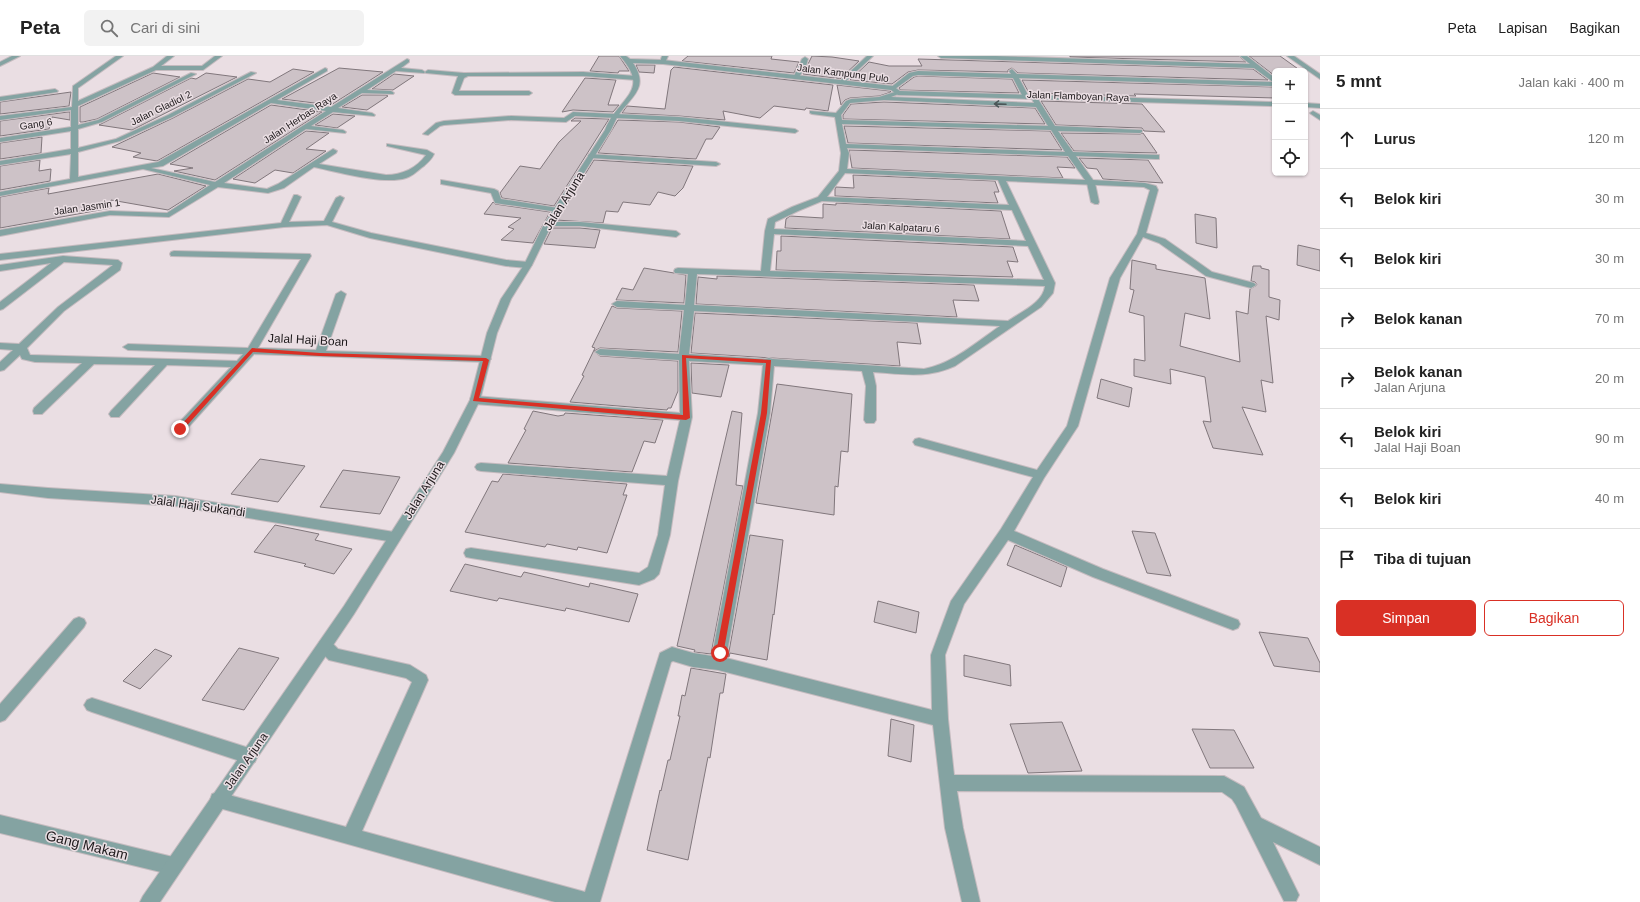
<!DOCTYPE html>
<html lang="id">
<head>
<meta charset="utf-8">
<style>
  :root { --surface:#fff; --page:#f2f2f2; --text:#222; --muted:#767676; --line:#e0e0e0; --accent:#d93025 }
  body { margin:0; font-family:Arial,sans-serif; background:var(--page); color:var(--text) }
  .controls { position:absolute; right:12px; top:12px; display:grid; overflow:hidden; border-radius:6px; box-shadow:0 1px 3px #0004 }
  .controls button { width:36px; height:36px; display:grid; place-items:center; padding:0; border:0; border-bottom:1px solid var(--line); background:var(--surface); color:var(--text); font:20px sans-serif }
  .stop { position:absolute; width:12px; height:12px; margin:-9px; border:3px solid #d93025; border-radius:50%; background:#fff }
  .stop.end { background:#d93025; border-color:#fff; box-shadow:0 1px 4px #0008 }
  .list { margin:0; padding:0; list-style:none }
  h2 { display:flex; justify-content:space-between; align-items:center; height:52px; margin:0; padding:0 16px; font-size:17px }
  h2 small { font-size:13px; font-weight:400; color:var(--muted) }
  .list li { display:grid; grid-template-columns:26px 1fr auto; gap:12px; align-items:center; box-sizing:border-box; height:60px; padding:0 16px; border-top:1px solid var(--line) }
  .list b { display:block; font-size:15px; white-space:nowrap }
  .list p { margin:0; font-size:13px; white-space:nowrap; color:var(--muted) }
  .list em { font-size:13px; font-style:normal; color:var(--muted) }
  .actions { display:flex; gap:8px; padding:12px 16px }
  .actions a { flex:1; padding:9px 0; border:1px solid var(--accent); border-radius:6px; text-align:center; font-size:14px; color:var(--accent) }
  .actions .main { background:var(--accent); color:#fff }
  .icon { flex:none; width:22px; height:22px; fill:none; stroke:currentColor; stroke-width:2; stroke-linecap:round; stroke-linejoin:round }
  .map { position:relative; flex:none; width:1320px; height:846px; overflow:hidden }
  header { display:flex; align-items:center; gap:24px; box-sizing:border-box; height:56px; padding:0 20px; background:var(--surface); border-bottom:1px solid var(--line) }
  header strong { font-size:19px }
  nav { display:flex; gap:22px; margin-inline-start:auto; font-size:14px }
  .search { width:280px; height:36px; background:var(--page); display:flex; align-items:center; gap:10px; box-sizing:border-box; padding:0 14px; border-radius:6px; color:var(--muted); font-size:15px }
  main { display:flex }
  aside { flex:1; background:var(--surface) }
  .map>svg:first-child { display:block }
</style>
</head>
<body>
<header>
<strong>Peta</strong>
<div class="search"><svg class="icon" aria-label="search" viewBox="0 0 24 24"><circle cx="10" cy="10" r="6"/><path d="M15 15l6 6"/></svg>Cari di sini</div>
<nav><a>Peta</a><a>Lapisan</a><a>Bagikan</a></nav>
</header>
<main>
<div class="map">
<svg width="1320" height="846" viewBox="0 0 1320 846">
  <rect width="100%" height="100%" fill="#eadee3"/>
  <g fill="#cdc2c7" stroke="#81777c">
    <path d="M599 0H619L629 15H619L618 17 590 15Z"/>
    <path d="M688 0H772L771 3 799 6 794 17 682 5Z"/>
    <path d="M812 0 832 1 859 5 840 23 836 22 835 19 834 22 803 18Z"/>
    <path d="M1070 0H1239L1246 6 1070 1Z"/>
    <path d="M1249 0H1280L1301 15H1275V20Z"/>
    <path d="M918 3 1253 13 1268 24 1018 17 1012 12 1008 14V16L918 14 908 16 892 28 850 24 869 6 889 10H922Z"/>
    <path d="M636 9H655L654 17 639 16Z"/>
    <path d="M674 11 833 29 828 55 806 52 805 54 774 50 760 62 723 55 725 64 679 60 622 57 627 50 665 53 671 14Z"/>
    <path d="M339 12 383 16 331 49 282 43Z"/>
    <path d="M293 13 314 16 157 105 133 101 141 97 112 91 173 62 248 23 270 26Z"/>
    <path d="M153 17 180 21 97 63 83 66H80V51Z"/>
    <path d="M206 17 237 21 132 74 99 69 191 22 196 23Z"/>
    <path d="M394 18 414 20 393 34 372 33Z"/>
    <path d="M918 20 1012 23 1019 37 900 34 899 32 914 21Z"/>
    <path d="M585 22 616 24 608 49H619L613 56 573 54 562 56Z"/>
    <path d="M1022 24 1275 31V42L1134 38 1136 40 1029 37Z"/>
    <path d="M837 29 890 35 891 36 879 40 850 42 845 44 841 49Z"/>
    <path d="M71 36 69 50 0 58V46Z"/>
    <path d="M362 39H386L388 40 367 54 342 51Z"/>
    <path d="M1041 45 1142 48 1165 76 1144 75 1142 72 1056 69Z"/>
    <path d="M884 46 1035 52 1045 68 843 63V59L851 48Z"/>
    <path d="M271 49 322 56 215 124 174 115 193 112 170 108Z"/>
    <path d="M68 56H70V64L52 61 49 73 0 80V65Z"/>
    <path d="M333 58 355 60 337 72 315 69Z"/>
    <path d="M575 62 609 63 554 150 502 142 500 137 520 110 540 113 559 86 581 65H571Z"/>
    <path d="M618 64 679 66 720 71 712 83H706L696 103 598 97Z"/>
    <path d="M844 70 1050 75 1062 94 848 87Z"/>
    <path d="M306 75 329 77 306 93 326 95 293 117 275 114 255 127 233 123Z"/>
    <path d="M1061 77 1140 78 1143 77 1157 97 1074 95Z"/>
    <path d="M42 81 41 97 0 103V87Z"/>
    <path d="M849 94 1067 101 1075 112 1057 111 1063 122 852 112Z"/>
    <path d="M1079 102 1148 104 1163 127 1103 123 1097 113 1087 112Z"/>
    <path d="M40 104 39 115 51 113 50 125 0 134V110Z"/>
    <path d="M594 104 693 110 683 132 675 140 658 136 650 149 623 146 618 156 606 155 603 167 556 164Z"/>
    <path d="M158 118 206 130 168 154 111 144V152L0 172V141L49 132 48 138Z"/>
    <path d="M853 119 995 125 999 136H994L998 147 835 140V133L836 131 854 132Z"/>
    <path d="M493 146 495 148 550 156 533 187 501 184 514 173 508 171 521 162 484 158Z"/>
    <path d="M836 147 1001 155 1010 183 785 172 786 163 790 160 823 162V148L836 149Z"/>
    <path d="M1195 158 1216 162 1217 192 1196 187Z"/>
    <path d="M552 172H580L600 174 595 192 544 188Z"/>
    <path d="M781 180 1013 191 1018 206 1007 205 1013 221 776 214 777 195H781Z"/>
    <path d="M1298 189 1320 194V215L1297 209Z"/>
    <path d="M1132 204 1156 209V213L1205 222 1210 263 1185 257 1180 290 1240 306 1236 255 1248 258 1250 233 1257 229 1255 226 1251 225 1253 210H1261V212L1269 214V241L1280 244 1279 264 1266 260 1273 327 1261 324 1266 356 1242 351 1263 399 1213 392 1203 365 1211 366 1205 321 1170 313 1171 328 1134 320V303L1145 305 1144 260 1129 256 1134 234 1130 233Z"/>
    <path d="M644 212 686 219 684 247 616 244 622 232 633 234Z"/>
    <path d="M717 220 974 229 979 245 953 244 957 261 696 248 698 221 717 223Z"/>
    <path d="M612 250 617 252 682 255 678 296 600 292 594 295 600 300 678 305V335L671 352H668L667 354 570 346 584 320 582 319 595 292 592 291Z"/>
    <path d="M695 257 917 267 921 288 897 286 900 310 691 297Z"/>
    <path d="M691 307 729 309 721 341 692 337Z"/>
    <path d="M1101 323 1132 332 1129 351 1097 342Z"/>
    <path d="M777 328 852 338 848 396 841 395 838 431 835 430 834 459 756 447Z"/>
    <path d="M533 355 558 360 564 359 565 357 663 364 655 387 644 385 632 416 508 407 526 374 524 373Z"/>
    <path d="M732 355 742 357 736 429 743 430 711 598 694 596 695 594 677 590Z"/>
    <path d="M260 403 305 410 278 446 231 438Z"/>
    <path d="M343 414 400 421 380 458 320 451Z"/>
    <path d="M503 418 627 428 623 439H627L607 497 578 491 577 494 547 488 545 491 465 476 492 425 498 426Z"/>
    <path d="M275 469 319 478 315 484 352 493 334 518 304 510 306 508 254 496Z"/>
    <path d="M1132 475 1155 477 1171 520 1147 517Z"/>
    <path d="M750 479 783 484 774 559 773 558 767 604 730 597 729 601H728Z"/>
    <path d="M1015 489 1067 511 1061 531 1007 509Z"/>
    <path d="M465 508 521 521 524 516 589 531 590 527 638 538 629 566 566 552 565 555 499 542 497 545 450 535Z"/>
    <path d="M878 545 919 556 916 577 874 566Z"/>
    <path d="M1259 576 1308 582 1320 607V616L1274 610Z"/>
    <path d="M239 592 279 602 244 654 202 644Z"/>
    <path d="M155 593 172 600 140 633 123 625Z"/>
    <path d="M964 599 1010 609 1011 630 964 620Z"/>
    <path d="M691 612 726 618 723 637H720L710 702 708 701 688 804 647 794 660 734 661 735 668 704H670L680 660H678L682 639 685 640Z"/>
    <path d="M891 663 914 669 911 706 888 700Z"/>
    <path d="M1062 666 1082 715 1028 717 1010 668Z"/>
    <path d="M1192 673 1234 674 1254 712H1210Z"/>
  </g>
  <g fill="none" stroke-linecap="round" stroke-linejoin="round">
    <defs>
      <path id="service" d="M1088 125H1094L1095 127 1099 146 1098 148H1095L1091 146 1087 127Z"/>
      <g id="minor">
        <path d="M12 0H20L0 10V6Z"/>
        <path d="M116 0H123L78 32V45L153 11 167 0H174L161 10H202L215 0H222L203 14H156L78 50V69L98 64 191 17 196 18 102 66 78 73V92L116 83 168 59 251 16 256 17 172 61 120 85 78 96V121L158 106 325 12 327 13V15L277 44 331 51 407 3 409 4V6L401 12 422 14 425 16 424 17 396 15 367 34 391 35 394 37 393 38 362 37 338 52 372 57 375 59 374 60 333 56 311 70 343 74 346 76 345 77 306 73 224 127 267 133 278 128 333 93 337 95 336 97 319 108 386 119C402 119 417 112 426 99L387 90V88L427 94 434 98C432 103 428 106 424 110 418 114 413 120 406 122 383 129 338 116 314 111L284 132 268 137 218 131 169 161 110 159 0 180V174L110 155 167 157 210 129 143 113 0 140V136L70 123 71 98 0 109V105L71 93V75L0 86V82L71 71V54L0 64V60L72 51 73 30ZM271 47 326 55 215 126 151 112 163 110Z"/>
        <path d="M662 0H668L665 7 660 6Z"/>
        <path d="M867 0H873L845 26H841V24Z"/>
        <path d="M938 0H995L1250 8 1240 0H1247L1275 22V30L1019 22 1029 41 1026 43 1023 41 1013 22 918 19 913 20 895 33 890 32 909 17 918 15 1011 18 1009 15 1012 13 1017 18 1273 26 1254 12 941 2Z"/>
        <path d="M1287 0H1294L1320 18V23Z"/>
        <path d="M805 1 808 3 806 10 799 21H795L794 20 802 3Z"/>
        <path d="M428 14 464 17 583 16 636 20 639 22 636 24 583 20H468L464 22 459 35H529L532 37 529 39H455L452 37 458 20 426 17 425 16Z"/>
        <path d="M55 33 58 35 57 36 0 45V41Z"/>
        <path d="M898 35 901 37 891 41 1034 47 1032 43 1035 41 1038 43 1055 70 1142 74V76L1140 77 1058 75 1073 96 1159 99V103H1156L1076 100 1093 124 1145 127 1156 130 1158 134 1146 177 1165 183 1212 216 1254 227 1256 229 1251 232 1206 220 1159 187 1143 181 1120 222 1078 370 1044 422 1014 475 1103 513 1238 564 1240 568 1238 572 1233 574 1093 521 1008 484 964 548 945 599 948 663 954 719 1224 720 1244 731 1261 762 1320 791V809L1273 786 1299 839 1296 845H1284L1236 749 1232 743 1222 736 957 735 963 772 980 846H962L945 772 933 669 718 614 693 611 673 605 671 606 600 846H555L212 750 210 744 212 738 218 736 346 771 412 626 406 622 329 604 320 595 318 590 320 585 325 584 330 585 338 593 410 609 426 619 428 624 362 775 585 836 660 597 672 591 693 597 712 600 758 357 763 309 689 305 692 361 678 425 670 479 659 518 654 523 639 529 471 502 466 501 464 497 466 493 471 492 639 517 648 511 658 479 665 429 481 415 477 414 475 411 477 408 481 407 667 420 680 364 475 348 471 347 470 344 471 341 475 340 680 357 679 304 600 299 595 296 600 293 679 298 684 254 617 251 612 248 617 245 685 249 688 218 675 217 674 215 675 213 678 212 761 215 765 175 768 163 792 151 818 141 839 115 841 97 835 61 812 58 810 57V55L836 57 846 45 851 43 879 41ZM884 44 1036 51 1048 70 842 64 841 59 850 47ZM842 68 1051 74 1065 96 846 88ZM847 92 1068 100 1085 124 847 113 849 97ZM845 117 998 124 1009 149 827 141ZM1006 125 1144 131 1150 134 1137 178 1110 222 1067 370 1037 414 919 382 915 383 913 386 915 389 1033 421 1001 473 951 545 931 599 932 654 726 602 770 357 774 310 862 315 866 330 864 364 866 367H874L876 364V330L873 316C903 318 926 323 955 310L1041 251 1053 237 1055 227ZM822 145 1012 154 1026 185 774 173 775 166 798 155ZM774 178 1028 190 1044 224 770 215ZM697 218 1045 230C1043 247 1021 256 1008 265L694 249ZM694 255 1000 270C977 286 952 308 924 313L773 303 769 302 765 303 689 298Z"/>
        <path d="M1313 55 1320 59V64L1311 58 1310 57Z"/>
        <path d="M573 56 679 61 795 73 798 75 795 77 679 65 575 60 566 66 511 64 444 69 440 70 428 79 423 78 436 67 444 65 511 60 564 62Z"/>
        <path d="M589 98 716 106 720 108 716 110 592 102 588 100Z"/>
        <path d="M441 124 494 133 498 135 501 143 558 152 562 154 558 156 495 147 491 137 441 128Z"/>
        <path d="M294 139H297L301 141 289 166 324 165 336 142 340 140 344 142 332 166 371 177 506 204 528 206 532 209 528 212 506 210 370 182 327 169 284 171 0 204V198L281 167Z"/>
        <path d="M545 166H580L676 175 680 178 676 181 580 170H545L544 168Z"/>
        <path d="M174 195 310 198 311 200 258 292 316 294 336 238 341 235 346 238 326 295 486 300 491 303 486 306 254 298 184 376H176L174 373 176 370 231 311 167 309 119 361H111L109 358 111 355 155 309 94 308 42 358H34L33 355 34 352 82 307 35 306 22 303 20 299 4 314 0 315V306L13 294 0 293V287L19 288 58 251 113 209 64 206 3 253 0 254V246L51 207 0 215V209L63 200 118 204 122 207 120 214 64 255 27 292 30 299 237 305 243 298 128 294 123 291 128 288 248 292 301 203 171 200 170 198 171 196Z"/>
        <path d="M0 428 48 432 175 440 394 476 399 477 400 481 399 485 394 486 175 450 48 442 0 436Z"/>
        <path d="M79 561 84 563 86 567 84 571 5 664 0 666V648L74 563Z"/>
        <path d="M92 642 249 692 255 694 257 700 255 706 249 708 92 656 87 654 84 649 87 644Z"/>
        <path d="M0 759 173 801 179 804 182 810 179 816 173 819 0 777Z"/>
      </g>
      <g id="tertiary">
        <path d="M620 0H626L630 3 663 4 893 30 900 35 1275 46V50L898 39 891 34 663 8 633 7C649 31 633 39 620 57 616 62 614 68 611 74L552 168 532 209 511 243 497 277 480 344 454 397 354 558 160 846H140L143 840 344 550 443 396 470 344 487 277 501 243 524 209 544 168 605 74C618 41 652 36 620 0Z"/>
        <path d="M1305 47 1320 48V52L1305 51Z"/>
      </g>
    </defs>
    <use href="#service" stroke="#c5bbbf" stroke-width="2"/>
    <use href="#minor" stroke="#c5bbbf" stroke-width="2"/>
    <use href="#tertiary" stroke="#c5bbbf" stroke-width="2"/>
    <use href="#service" fill="#84a3a2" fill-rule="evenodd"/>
    <use href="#minor" fill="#84a3a2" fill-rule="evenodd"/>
    <use href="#tertiary" fill="#84a3a2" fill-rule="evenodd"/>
  </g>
  <defs><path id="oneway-shaft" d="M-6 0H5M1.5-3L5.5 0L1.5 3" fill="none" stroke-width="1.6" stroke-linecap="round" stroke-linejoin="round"/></defs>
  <use stroke="#4b5758" href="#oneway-shaft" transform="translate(1000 48) rotate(-178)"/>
  <path fill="#d93025" d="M252 292 320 297 486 302 489 304 479 342 683 359 682 299 771 304 767 357 723 599 720 601 716 597 761 357 766 307 686 302 690 362 686 364 473 345 483 305 320 300 253 296 182 375H178V372Z"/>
  <g text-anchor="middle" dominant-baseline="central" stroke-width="3" stroke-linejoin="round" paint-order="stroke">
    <g font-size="10" fill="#1d191b" stroke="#eadee3">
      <text transform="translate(843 17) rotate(7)">Jalan Kampung Pulo</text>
      <text transform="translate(1078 40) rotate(2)">Jalan Flamboyan Raya</text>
      <text transform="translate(161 52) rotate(-26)">Jalan Gladiol 2</text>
      <text transform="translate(300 62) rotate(-33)">Jalan Herbas Raya</text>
      <text transform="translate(36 68) rotate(-9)">Gang 6</text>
      <text transform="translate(87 151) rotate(-8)">Jalan Jasmin 1</text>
      <text transform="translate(901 171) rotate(3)">Jalan Kalpataru 6</text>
    </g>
    <g font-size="12" fill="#1d191b" stroke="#eadee3">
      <text transform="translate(564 145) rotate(-58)">Jalan Arjuna</text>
      <text transform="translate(308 284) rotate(3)">Jalal Haji Boan</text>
      <text transform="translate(424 434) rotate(-58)">Jalan Arjuna</text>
      <text transform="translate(198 450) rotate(8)">Jalal Haji Sukandi</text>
      <text transform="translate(246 705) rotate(-55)">Jalan Arjuna</text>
    </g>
    <g font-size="14" fill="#1d191b" stroke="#eadee3">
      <text transform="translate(87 789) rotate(14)">Gang Makam</text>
    </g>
  </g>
</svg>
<div class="controls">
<button>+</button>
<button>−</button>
<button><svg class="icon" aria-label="locate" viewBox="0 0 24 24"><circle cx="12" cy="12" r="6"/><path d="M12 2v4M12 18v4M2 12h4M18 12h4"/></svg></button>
</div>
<div class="stop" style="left:720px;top:597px"></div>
<div class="stop end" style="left:180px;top:373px"></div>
</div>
<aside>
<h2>5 mnt<small>Jalan kaki · 400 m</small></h2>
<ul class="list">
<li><svg class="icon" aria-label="ahead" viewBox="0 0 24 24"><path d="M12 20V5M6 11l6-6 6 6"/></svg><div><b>Lurus</b></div><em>120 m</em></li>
<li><svg class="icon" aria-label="left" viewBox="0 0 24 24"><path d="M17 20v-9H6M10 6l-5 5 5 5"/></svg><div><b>Belok kiri</b></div><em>30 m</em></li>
<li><svg class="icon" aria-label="left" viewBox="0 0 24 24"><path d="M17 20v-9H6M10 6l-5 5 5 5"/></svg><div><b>Belok kiri</b></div><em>30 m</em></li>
<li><svg class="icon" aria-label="right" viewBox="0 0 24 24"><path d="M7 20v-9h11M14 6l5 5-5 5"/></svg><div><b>Belok kanan</b></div><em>70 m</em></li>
<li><svg class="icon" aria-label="right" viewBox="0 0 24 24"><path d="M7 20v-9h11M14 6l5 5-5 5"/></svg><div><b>Belok kanan</b><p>Jalan Arjuna</p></div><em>20 m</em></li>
<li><svg class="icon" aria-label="left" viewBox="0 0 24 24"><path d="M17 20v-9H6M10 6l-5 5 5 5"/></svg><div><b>Belok kiri</b><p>Jalal Haji Boan</p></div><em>90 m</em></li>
<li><svg class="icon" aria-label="left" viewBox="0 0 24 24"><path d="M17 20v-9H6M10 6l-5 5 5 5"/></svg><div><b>Belok kiri</b></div><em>40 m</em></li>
<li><svg class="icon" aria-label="arrive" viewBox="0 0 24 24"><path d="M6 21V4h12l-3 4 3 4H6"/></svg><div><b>Tiba di tujuan</b></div></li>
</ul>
<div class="actions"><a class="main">Simpan</a><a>Bagikan</a></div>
</aside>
</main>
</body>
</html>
